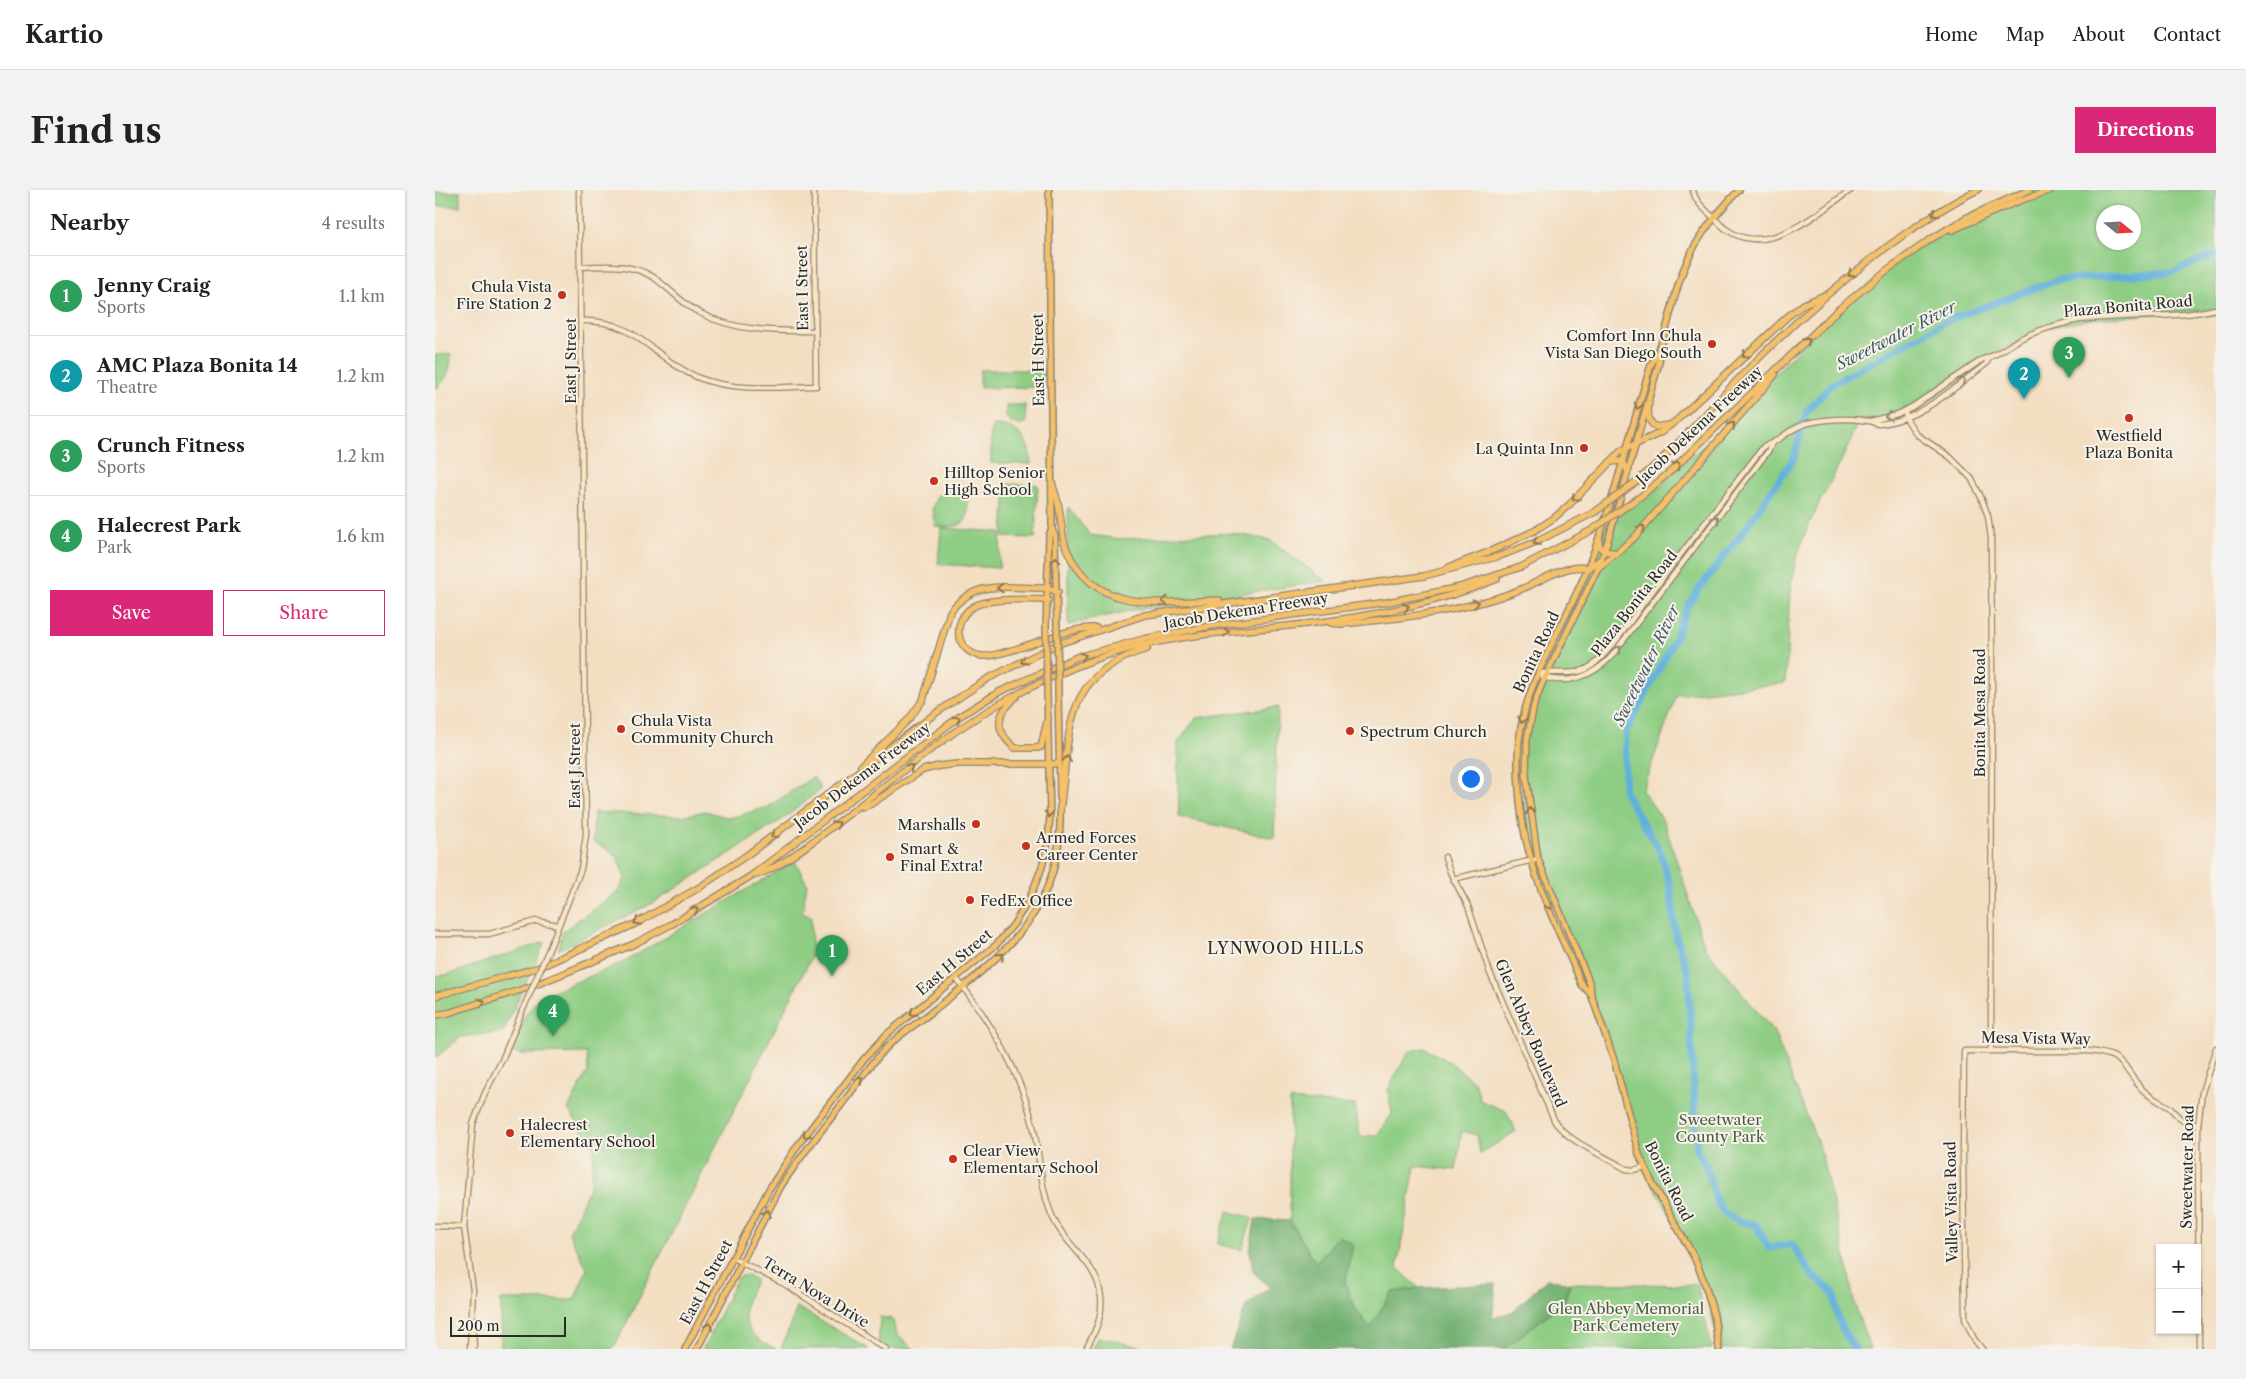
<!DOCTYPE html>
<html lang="en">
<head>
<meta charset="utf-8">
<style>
  :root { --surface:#fff; --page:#f2f2f2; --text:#202124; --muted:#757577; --line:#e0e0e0; --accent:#db2777 }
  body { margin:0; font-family:"Libre Caslon Text",serif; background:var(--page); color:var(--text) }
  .controls { position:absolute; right:15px; bottom:15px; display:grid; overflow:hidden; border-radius:0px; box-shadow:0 1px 4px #0004 }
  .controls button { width:45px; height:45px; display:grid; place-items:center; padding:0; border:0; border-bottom:1px solid var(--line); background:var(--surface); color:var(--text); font:25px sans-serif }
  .compass { position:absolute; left:1661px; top:15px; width:45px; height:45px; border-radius:50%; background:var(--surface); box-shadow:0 1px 4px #0004; rotate:108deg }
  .scale { position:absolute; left:15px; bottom:12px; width:116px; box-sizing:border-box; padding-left:5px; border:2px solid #2b2b2b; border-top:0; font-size:14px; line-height:18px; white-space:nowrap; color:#2b2b2b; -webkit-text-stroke:4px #f7f3e8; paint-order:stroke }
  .you { position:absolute; left:1035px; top:588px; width:18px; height:18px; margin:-12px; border:4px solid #fff; border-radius:50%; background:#1a73e8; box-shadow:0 0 0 8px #1a73e833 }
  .badge { display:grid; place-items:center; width:32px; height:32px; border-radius:50%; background:var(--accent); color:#fff; font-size:16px; font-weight:700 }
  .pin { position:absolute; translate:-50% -41px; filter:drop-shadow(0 1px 2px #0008) }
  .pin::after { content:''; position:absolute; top:26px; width:18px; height:15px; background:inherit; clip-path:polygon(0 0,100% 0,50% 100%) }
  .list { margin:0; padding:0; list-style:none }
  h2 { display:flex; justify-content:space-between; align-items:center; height:65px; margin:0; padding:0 20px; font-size:21px }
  h2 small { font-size:16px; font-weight:400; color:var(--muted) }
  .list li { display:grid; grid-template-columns:32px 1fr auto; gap:15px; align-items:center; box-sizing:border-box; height:80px; padding:0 20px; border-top:1px solid var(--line) }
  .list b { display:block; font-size:19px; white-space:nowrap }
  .list p { margin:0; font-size:16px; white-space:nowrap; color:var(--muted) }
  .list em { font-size:16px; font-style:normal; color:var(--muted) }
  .actions { display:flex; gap:10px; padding:15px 20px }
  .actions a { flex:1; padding:11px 0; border:1px solid var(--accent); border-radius:0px; text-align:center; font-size:18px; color:var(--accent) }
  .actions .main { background:var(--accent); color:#fff }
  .map { position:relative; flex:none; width:1781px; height:1159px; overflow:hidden; border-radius:0px }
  header { display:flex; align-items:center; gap:30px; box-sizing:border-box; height:70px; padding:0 25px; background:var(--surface); border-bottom:1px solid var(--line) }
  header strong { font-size:24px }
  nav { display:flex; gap:28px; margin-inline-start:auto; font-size:18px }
  .intro { display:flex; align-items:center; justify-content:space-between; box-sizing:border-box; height:120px; padding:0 30px }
  h1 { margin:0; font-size:35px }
  .button { padding:12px 22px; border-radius:0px; background:var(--accent); color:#fff; font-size:18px; font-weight:700 }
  main { display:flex; gap:30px; padding:0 30px }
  aside { flex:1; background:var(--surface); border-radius:0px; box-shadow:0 1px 4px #0004 }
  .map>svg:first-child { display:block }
</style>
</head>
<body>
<header>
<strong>Kartio</strong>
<nav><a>Home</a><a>Map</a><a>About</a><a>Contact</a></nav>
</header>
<div class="intro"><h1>Find us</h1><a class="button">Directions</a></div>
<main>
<aside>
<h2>Nearby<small>4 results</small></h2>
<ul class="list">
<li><span class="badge" style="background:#2e9e5b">1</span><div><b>Jenny Craig</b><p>Sports</p></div><em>1.1 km</em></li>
<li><span class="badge" style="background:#0f9aa8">2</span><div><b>AMC Plaza Bonita 14</b><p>Theatre</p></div><em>1.2 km</em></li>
<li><span class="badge" style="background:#2e9e5b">3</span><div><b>Crunch Fitness</b><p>Sports</p></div><em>1.2 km</em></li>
<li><span class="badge" style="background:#2e9e5b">4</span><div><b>Halecrest Park</b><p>Park</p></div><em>1.6 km</em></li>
</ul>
<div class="actions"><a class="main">Save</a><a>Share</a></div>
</aside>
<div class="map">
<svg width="1781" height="1159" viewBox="0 0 1781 1159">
  <rect width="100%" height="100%" fill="#f7f3e8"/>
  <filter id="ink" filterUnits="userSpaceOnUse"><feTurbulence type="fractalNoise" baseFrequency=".02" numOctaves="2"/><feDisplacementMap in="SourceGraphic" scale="10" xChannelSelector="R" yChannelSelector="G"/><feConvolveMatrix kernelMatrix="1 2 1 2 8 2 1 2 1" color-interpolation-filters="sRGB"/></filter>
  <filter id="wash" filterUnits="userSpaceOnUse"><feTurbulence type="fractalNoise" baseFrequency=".0096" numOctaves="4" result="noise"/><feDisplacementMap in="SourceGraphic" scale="20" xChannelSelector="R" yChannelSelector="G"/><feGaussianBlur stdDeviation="1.12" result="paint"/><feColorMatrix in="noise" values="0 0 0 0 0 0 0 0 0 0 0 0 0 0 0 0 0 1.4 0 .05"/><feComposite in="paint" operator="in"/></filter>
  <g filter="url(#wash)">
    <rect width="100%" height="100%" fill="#f3dec2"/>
    <g fill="#8ecd83" stroke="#5c7c57" fill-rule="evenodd">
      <path d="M1585 0H1781V119L1657 129 1612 138 1567 159 1470 227 1449 231H1423C1407 279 1376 318 1362 367 1350 407 1355 451 1350 493L1242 505 1207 600 1229 632 1270 758 1339 842 1385 959 1411 1068 1419 1113 1435 1159H1284L1267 1087 1209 977 1179 870 1152 800 1104 684 1094 645 1086 585 1087 549 1092 524 1106 486 1151 391 1171 336 1205 307 1221 300 1274 250 1404 119 1452 80 1530 27ZM1668 22H1698V52H1668Z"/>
      <rect x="0" y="2" width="25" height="14"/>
      <path d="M16 164C16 179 12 191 0 199V165Z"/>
      <path d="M545 180H609V197L545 198Z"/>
      <path d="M571 215H590L591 232 585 235 576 233 571 226Z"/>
      <path d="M559 235C583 235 595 250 596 274L556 273V243Z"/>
      <path d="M571 294 603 295 600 348 568 347Z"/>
      <path d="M533 301C532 309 534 319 532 326 528 339 511 337 500 336L497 318 502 306 511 302Z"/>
      <path d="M633 317 655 345 685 349 796 343 835 350 890 391 698 420 633 435Z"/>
      <path d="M506 338 566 342 564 378 503 374Z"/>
      <path d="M843 517 839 648 744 627 742 554 761 528Z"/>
      <path d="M378 587 386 599 348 629 218 713 123 760 128 741 184 701 190 688 182 666 158 651 159 622 247 626 270 621 295 628 333 617Z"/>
      <path d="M360 671 372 694 367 724 376 726 377 766 178 1159H66V1110H139L152 1079 134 1043 156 994 159 958 133 919 153 881 152 863 86 864 75 862 91 825 103 808 189 772Z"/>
      <path d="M110 752 68 842 26 847 0 868V786L11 785Z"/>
      <path d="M989 858 1015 872 1040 893 1046 911 1071 921 1081 941 1045 964 1042 945 1027 941 1021 980 980 976 962 1078 984 1098 956 1104 935 1138 921 1120 910 1093 918 1055 904 1046 881 1073 855 1031V910L920 915 925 947 942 945 957 924 953 900 973 862Z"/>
      <path d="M793 1021 817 1028 807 1060 782 1054Z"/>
      <path d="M310 1085 321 1090C303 1123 305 1143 341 1159H268L302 1088Z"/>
      <path d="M1135 1093 1254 1095 1262 1094 1277 1159H1069L1129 1112Z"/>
      <path d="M362 1117 434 1159H346Z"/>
      <path d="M445 1127 457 1129 463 1146 479 1159H443Z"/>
      <path d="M664 1147 712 1159H658Z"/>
    </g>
    <path fill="#72b071" stroke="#4e6e4e" d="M820 1029 855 1031 881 1073 904 1046 918 1055 910 1093 921 1120 935 1138 957 1102 984 1098 1061 1094 1057 1129 1078 1121 1112 1089 1135 1093 1129 1112 1069 1159H795L811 1116 835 1097 818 1082 815 1061Z"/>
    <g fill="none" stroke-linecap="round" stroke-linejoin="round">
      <path stroke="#60b0db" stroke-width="7" d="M1420 1159C1405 1138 1401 1128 1399 1103L1377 1085 1357 1054 1334 1058 1321 1035C1264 1026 1288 994 1262 962L1253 783 1240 742 1235 696 1225 661 1189 602 1191 541 1239 451 1252 418 1263 400 1311 338 1359 268 1371 222 1397 194 1516 129 1623 90 1738 82 1781 64"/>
    </g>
  </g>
  <g filter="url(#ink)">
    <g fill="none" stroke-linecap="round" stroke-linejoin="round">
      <defs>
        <g id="secondary">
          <path d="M1258 0C1260 13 1272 21 1281 30 1324 77 1378 26 1416 0"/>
          <path d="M146 77C174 75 204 73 226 93 239 103 250 116 265 123 301 142 341 141 380 141"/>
          <path d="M147 131C202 129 218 169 264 188 301 202 343 197 381 196L379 0"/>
          <path d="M1470 220 1471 228 1481 244 1515 267 1536 288 1546 307 1553 326 1556 348 1557 475 1556 859"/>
          <path d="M1436 231 1462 224 1477 217 1548 169C1561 167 1573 155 1585 149 1602 140 1621 135 1639 131 1686 123 1734 130 1781 119"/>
          <path d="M1103 484C1120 480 1139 487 1155 477 1176 462 1197 428 1213 407 1252 357 1290 306 1329 256 1344 253 1353 238 1373 233 1392 229 1415 228 1434 231 1439 232 1441 234 1445 234 1485 230 1520 197 1551 174L1554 168"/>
          <path d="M1108 487C1134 495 1157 486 1175 468L1334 260 1336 255"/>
          <path d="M1010 667 1015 682 1033 716 1055 783 1120 932C1135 953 1168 965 1191 979L1199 980 1209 977"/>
          <path d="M1018 689 1103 669"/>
          <path d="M0 744H54L101 731 123 735"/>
          <path d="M117 752 146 679 151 645 144 0"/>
          <path d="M521 788C556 832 585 880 598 935 605 966 605 999 618 1028 630 1055 660 1072 665 1101 670 1123 661 1140 651 1159"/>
          <path d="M0 1036 29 1037"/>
          <path d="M298 1068 351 1095 451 1159"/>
          <path d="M38 1138 39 1159"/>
          <path d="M35 1159 38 1100 29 1037 38 934 50 903 67 870 86 824"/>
          <path d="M1547 1159 1539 1149 1530 1129 1528 968 1529 861H1653C1695 865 1685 878 1709 901 1717 909 1727 912 1735 918 1746 929 1747 934 1763 935"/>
          <path d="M1764 1159 1763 935 1767 902 1781 858"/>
        </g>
        <g id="primary">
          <path d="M614 0 617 339 620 346 622 440"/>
          <path d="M1225 161 1224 173 1175 344 1163 378 1106 496 1099 515 1092 549 1091 585 1103 669 1155 794 1156 804 1179 870 1204 964 1217 992 1259 1067 1269 1091 1279 1125 1284 1159"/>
          <path d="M611 438 614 345 617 339"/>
          <path d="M623 500 625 608"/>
          <path d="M1156 804 1147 795C1130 754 1109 714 1097 672 1087 641 1083 604 1083 571 1082 500 1128 441 1153 377 1179 312 1195 242 1216 175 1233 147 1236 112 1248 81 1260 49 1281 24 1304 0"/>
          <path d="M250 1159 334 999 363 955 429 869 452 844 561 755 578 735 594 710 607 677 613 652 615 625 612 502"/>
          <path d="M262 1159 345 998C364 967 388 939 410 910 425 891 438 870 455 854 467 843 481 834 494 824 568 765 629 722 625 617"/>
        </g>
        <g id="highway">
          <path d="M1517 40 1581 12 1616 0"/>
          <path d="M1214 210C1213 221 1211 231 1221 237L1234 235"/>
          <path d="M1175 272 1187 271 1193 281"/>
          <path d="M1202 291C1243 257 1276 217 1312 180 1362 129 1416 82 1474 41 1497 26 1518 11 1543 0"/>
          <path d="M617 292C619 301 623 310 624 318 627 332 626 347 632 360 661 425 725 412 784 410"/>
          <path d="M1205 307 1236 281 1405 118 1452 80 1496 49 1531 28 1594 0"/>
          <path d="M1164 348V356L1169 361 1181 363"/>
          <path d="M1012 378 1056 361 1099 341 1119 328 1135 314 1186 261 1225 243 1242 230 1352 127 1369 114 1390 105"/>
          <path d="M1163 378 1199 348 1340 185"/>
          <path d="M613 410C595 410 554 407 538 417 515 431 521 463 547 466 556 467 566 463 574 461 602 454 632 437 661 438"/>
          <path d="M896 433 906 434C967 428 1031 422 1089 398 1109 389 1131 374 1153 378L1166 369"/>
          <path d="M581 507C577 510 574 515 570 519 559 534 567 547 580 558H602L606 557 613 527"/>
          <path d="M426 576 474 529 488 510 515 422C541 387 575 399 613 398L623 402"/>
          <path d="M428 617 436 614 488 580 504 576 523 574H623"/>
          <path d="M625 620C636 545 624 485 712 459"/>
          <path d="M321 685C341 679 360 664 377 652 420 621 460 586 503 554 551 518 605 490 661 469 728 444 802 442 871 434 936 426 1001 414 1062 389"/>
          <path d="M0 806 105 777 200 734 265 697 312 665 501 523 552 489 623 454 710 425 989 386 1065 366 1101 352 1160 322"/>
          <path d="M0 825 13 823 95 797 142 778 199 754 237 734 316 686 525 526 564 502 642 467 709 449 776 436 953 412 1025 397 1086 377 1155 341"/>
        </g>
      </defs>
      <use href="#secondary" stroke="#8f8476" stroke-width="7"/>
      <use href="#primary" stroke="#8f8476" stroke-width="8"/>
      <use href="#highway" stroke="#8f8476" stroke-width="8"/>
      <use href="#secondary" stroke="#fbe6c3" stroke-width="4.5"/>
      <use href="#primary" stroke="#f4c16a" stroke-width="5"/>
      <use href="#highway" stroke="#f4c16a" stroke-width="5.5"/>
      <defs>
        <path id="secondary-bridge" d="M86 824 117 752"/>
        <g id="primary-bridge">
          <path d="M611 438 612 502"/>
          <path d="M622 440 623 500"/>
        </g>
        <g id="highway-bridge">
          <path d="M1160 322 1202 291"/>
          <path d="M1155 341 1205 307"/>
        </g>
      </defs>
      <use href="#secondary-bridge" stroke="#8f8476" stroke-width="7" stroke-linecap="butt"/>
      <use href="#primary-bridge" stroke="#8f8476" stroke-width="8" stroke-linecap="butt"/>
      <use href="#highway-bridge" stroke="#8f8476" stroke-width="8" stroke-linecap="butt"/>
      <use href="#secondary-bridge" stroke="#fbe6c3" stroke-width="4.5"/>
      <use href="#primary-bridge" stroke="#f4c16a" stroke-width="5"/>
      <use href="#highway-bridge" stroke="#f4c16a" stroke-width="5.5"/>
    </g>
    <defs><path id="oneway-chevron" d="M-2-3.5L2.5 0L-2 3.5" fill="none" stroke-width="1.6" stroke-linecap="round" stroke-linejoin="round" transform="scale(1.25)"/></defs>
    <g stroke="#90764a">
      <use href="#oneway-chevron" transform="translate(1500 24) rotate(145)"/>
      <use href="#oneway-chevron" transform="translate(1416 84) rotate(141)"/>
      <use href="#oneway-chevron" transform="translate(1372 151) rotate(-44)"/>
      <use href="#oneway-chevron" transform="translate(1310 165) rotate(138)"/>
      <use href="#oneway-chevron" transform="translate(1203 216) rotate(107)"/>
      <use href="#oneway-chevron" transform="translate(1297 235) rotate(-49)"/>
      <use href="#oneway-chevron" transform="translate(1242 275) rotate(-43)"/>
      <use href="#oneway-chevron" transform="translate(1140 308) rotate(133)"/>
      <use href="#oneway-chevron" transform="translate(1207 338) rotate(-49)"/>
      <use href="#oneway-chevron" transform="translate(1101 352) rotate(157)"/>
      <use href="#oneway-chevron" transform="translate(621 370) rotate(-92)"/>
      <use href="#oneway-chevron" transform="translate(565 398) rotate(-180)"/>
      <use href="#oneway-chevron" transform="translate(730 411) rotate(179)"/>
      <use href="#oneway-chevron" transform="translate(1041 413) rotate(-14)"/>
      <use href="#oneway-chevron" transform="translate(971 417) rotate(-17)"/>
      <use href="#oneway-chevron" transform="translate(791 442) rotate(-7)"/>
      <use href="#oneway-chevron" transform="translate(648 466) rotate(-17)"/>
      <use href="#oneway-chevron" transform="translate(589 471) rotate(153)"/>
      <use href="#oneway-chevron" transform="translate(522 529) rotate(-36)"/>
      <use href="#oneway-chevron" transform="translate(1087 530) rotate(103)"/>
      <use href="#oneway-chevron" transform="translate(632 569) rotate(-83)"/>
      <use href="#oneway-chevron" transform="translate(475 577) rotate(-39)"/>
      <use href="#oneway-chevron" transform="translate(1095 621) rotate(-98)"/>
      <use href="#oneway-chevron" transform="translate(614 624) rotate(92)"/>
      <use href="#oneway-chevron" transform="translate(402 634) rotate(-35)"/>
      <use href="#oneway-chevron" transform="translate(339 645) rotate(143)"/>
      <use href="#oneway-chevron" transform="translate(1114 716) rotate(67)"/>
      <use href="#oneway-chevron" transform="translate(260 720) rotate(-31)"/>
      <use href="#oneway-chevron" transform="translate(202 732) rotate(152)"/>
      <use href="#oneway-chevron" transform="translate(566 766) rotate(-44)"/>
      <use href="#oneway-chevron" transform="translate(47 812) rotate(-18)"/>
      <use href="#oneway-chevron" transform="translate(478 823) rotate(141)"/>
      <use href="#oneway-chevron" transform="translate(425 890) rotate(-52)"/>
      <use href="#oneway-chevron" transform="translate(371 945) rotate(128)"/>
      <use href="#oneway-chevron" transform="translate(332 1023) rotate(-63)"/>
      <use href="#oneway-chevron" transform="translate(274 1136) rotate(-63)"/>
    </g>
    <g stroke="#938877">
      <use href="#oneway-chevron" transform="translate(1527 191) rotate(-35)"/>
      <use href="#oneway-chevron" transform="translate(1453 226) rotate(169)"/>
      <use href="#oneway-chevron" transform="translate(1281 329) rotate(-52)"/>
      <use href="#oneway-chevron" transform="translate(1183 459) rotate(-52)"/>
    </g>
  </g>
  <g fill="#c8321e" stroke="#f7f3e8" stroke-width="2">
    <circle cx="127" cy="105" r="5"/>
    <circle cx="1277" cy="154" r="5"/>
    <circle cx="1694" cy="228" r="5"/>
    <circle cx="1149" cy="258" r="5"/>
    <circle cx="499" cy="291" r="5"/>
    <circle cx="186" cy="539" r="5"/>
    <circle cx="915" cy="541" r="5"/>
    <circle cx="541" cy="634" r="5"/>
    <circle cx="591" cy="656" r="5"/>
    <circle cx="455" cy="667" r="5"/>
    <circle cx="535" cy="710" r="5"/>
    <circle cx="75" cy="943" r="5"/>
    <circle cx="518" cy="969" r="5"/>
  </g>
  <g text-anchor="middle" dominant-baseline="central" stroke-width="4" stroke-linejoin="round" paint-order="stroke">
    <g font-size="15" fill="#2b2b2b" stroke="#f7f3e8" text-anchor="start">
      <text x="117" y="96" text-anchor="end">Chula Vista<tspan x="117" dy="17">Fire Station 2</tspan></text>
      <text x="1267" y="145" text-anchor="end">Comfort Inn Chula<tspan x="1267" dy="17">Vista San Diego South</tspan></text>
      <text x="1694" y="245" text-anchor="middle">Westfield<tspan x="1694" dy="17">Plaza Bonita</tspan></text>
      <text x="1139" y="258" text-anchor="end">La Quinta Inn</text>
      <text x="509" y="282">Hilltop Senior<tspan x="509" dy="17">High School</tspan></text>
      <text x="196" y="530">Chula Vista<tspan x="196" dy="17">Community Church</tspan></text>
      <text x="925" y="541">Spectrum Church</text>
      <text x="531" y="634" text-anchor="end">Marshalls</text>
      <text x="601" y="647">Armed Forces<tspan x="601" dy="17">Career Center</tspan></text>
      <text x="465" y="658">Smart &amp;<tspan x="465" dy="17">Final Extra!</tspan></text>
      <text x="545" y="710">FedEx Office</text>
      <text x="85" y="934">Halecrest<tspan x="85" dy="17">Elementary School</tspan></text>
      <text x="528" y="960">Clear View<tspan x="528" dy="17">Elementary School</tspan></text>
    </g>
    <g font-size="15" fill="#2b2b2b" stroke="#f7f3e8">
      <text transform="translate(367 98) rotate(-91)">East I Street</text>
      <text transform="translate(1693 116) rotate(-5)">Plaza Bonita Road</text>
      <text transform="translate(603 170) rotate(-91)">East H Street</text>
      <text transform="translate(135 171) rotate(-90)">East J Street</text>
      <text transform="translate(1264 235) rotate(-43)">Jacob Dekema Freeway</text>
      <text transform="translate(1199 413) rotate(-52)">Plaza Bonita Road</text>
      <text transform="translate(811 420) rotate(-9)">Jacob Dekema Freeway</text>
      <text transform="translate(1101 462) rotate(-65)">Bonita Road</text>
      <text transform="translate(1544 523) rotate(-90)">Bonita Mesa Road</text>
      <text transform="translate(139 576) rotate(-90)">East J Street</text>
      <text transform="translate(427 585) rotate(-37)">Jacob Dekema Freeway</text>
      <text transform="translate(519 772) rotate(-40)">East H Street</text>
      <text transform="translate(1096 843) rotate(67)">Glen Abbey Boulevard</text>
      <text transform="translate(1601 848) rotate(1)">Mesa Vista Way</text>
      <text transform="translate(1752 977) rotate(-89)">Sweetwater Road</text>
      <text transform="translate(1234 991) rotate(63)">Bonita Road</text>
      <text transform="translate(1516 1012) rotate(-91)">Valley Vista Road</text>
      <text transform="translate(271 1092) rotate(-62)">East H Street</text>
      <text transform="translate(381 1102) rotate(31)">Terra Nova Drive</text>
    </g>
    <g font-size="15" fill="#495c45" stroke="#f7f3e8">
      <text x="1285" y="929">Sweetwater<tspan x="1285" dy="17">County Park</tspan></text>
      <text x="1191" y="1118">Glen Abbey Memorial<tspan x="1191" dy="17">Park Cemetery</tspan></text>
    </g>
    <g font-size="16" font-style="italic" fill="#3e5a69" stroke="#f7f3e8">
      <text transform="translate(1461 145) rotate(-27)">Sweetwater River</text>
      <text transform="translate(1211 475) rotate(-64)">Sweetwater River</text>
    </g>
    <g font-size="16" letter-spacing="1" fill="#2b2b2b" stroke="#f7f3e8">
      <text x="851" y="758">LYNWOOD HILLS</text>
    </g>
  </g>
</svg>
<div class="controls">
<button>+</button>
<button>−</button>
</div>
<svg class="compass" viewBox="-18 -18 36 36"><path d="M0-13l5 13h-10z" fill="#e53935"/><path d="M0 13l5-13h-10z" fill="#757577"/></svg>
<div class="scale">200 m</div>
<div class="you"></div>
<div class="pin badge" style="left:397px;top:786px;background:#2e9e5b">1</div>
<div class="pin badge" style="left:1589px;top:209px;background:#0f9aa8">2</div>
<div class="pin badge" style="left:1634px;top:188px;background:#2e9e5b">3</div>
<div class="pin badge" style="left:118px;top:846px;background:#2e9e5b">4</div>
</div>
</main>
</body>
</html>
